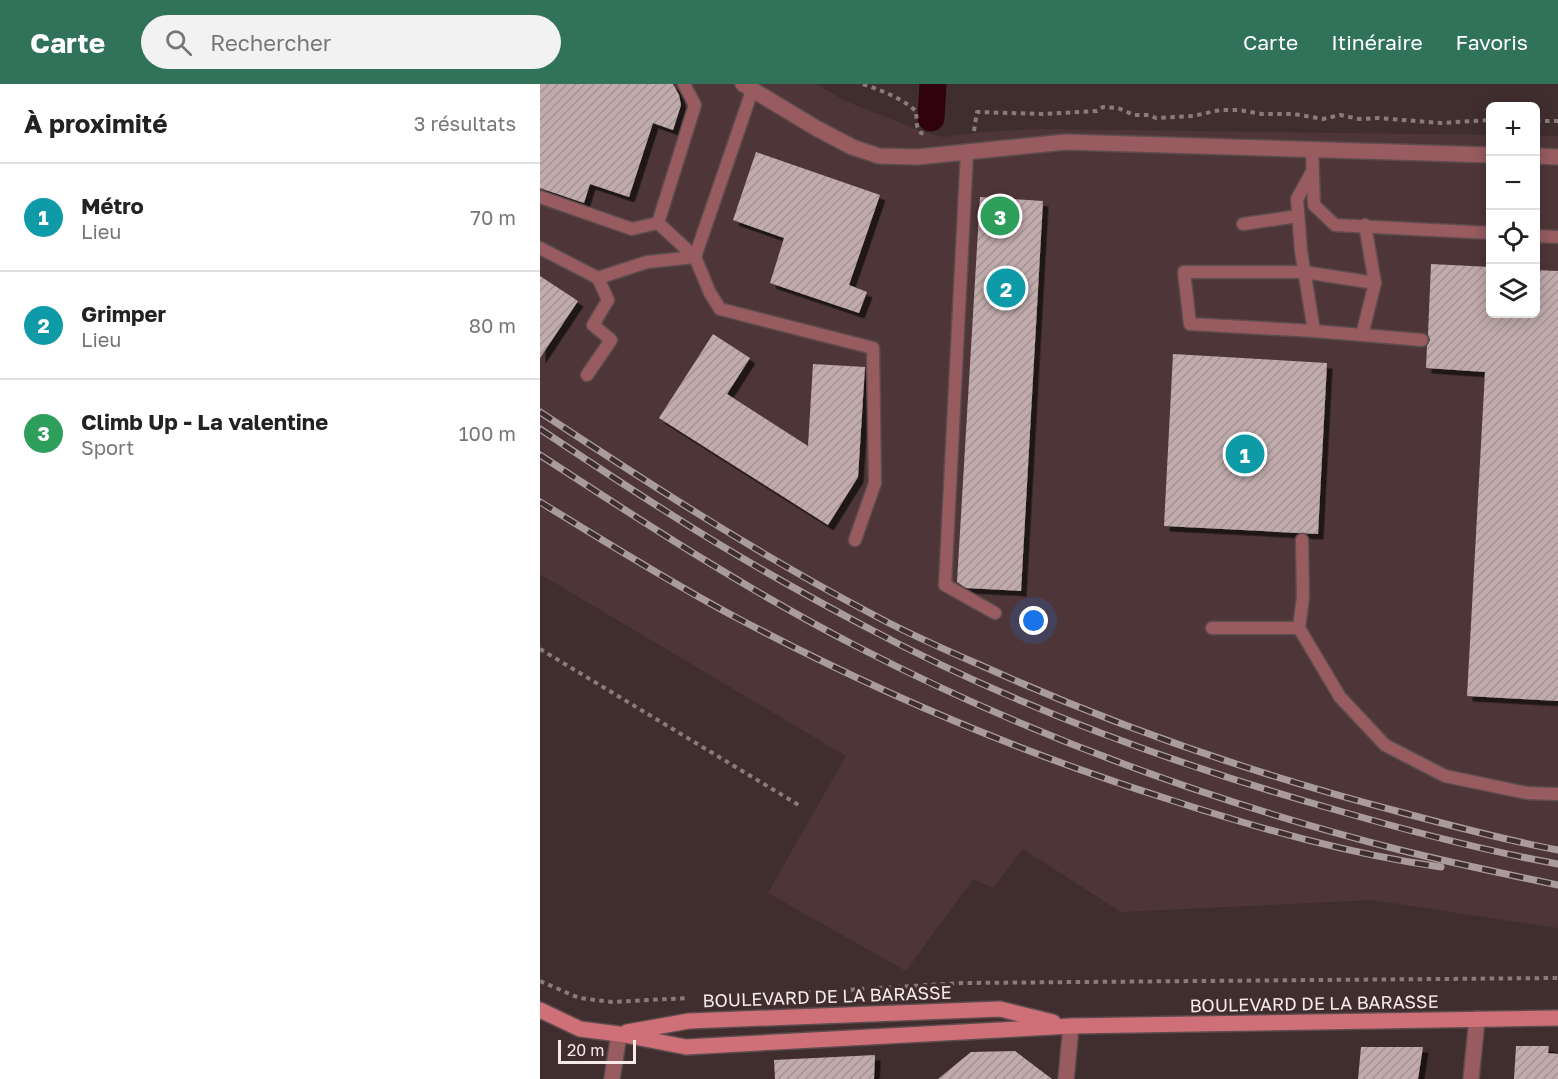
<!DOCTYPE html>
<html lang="fr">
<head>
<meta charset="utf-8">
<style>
  :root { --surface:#fff; --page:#f2f2f2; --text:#222; --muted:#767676; --line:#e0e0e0; --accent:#31725b }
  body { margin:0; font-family:"Golos Text",sans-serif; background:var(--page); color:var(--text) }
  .controls { position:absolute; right:18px; top:18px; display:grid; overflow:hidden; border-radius:9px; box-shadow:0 3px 15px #0003 }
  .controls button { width:54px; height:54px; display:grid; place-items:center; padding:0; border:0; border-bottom:2px solid var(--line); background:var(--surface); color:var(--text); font:30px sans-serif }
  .scale { position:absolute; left:18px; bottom:15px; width:78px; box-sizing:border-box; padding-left:6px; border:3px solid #f5e9e9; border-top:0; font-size:16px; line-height:21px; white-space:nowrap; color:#f5e9e9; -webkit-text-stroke:4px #402e2f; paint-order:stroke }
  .you { position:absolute; left:494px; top:537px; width:21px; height:21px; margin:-15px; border:4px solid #fff; border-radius:50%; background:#1a73e8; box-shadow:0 0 0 9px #1a73e833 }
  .badge { display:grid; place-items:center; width:39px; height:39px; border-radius:50%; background:var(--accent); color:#fff; font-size:20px; font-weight:700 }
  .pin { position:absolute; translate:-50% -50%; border:3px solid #fff; box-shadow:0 2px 6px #0006 }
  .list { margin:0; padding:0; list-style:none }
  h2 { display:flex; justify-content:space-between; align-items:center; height:78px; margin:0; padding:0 24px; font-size:26px }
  h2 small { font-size:20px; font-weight:400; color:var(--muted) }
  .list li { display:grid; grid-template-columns:39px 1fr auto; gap:18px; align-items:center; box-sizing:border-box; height:108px; padding:0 24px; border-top:2px solid var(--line) }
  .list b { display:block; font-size:22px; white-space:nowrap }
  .list p { margin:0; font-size:20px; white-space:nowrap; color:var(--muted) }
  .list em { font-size:20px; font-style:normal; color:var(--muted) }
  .icon { flex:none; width:33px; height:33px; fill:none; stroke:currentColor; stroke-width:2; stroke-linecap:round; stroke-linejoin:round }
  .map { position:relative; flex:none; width:1018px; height:995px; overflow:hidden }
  header { display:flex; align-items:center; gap:36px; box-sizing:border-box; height:84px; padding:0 30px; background:var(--accent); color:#fff }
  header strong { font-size:28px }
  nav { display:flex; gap:33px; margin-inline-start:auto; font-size:21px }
  .search { width:420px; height:54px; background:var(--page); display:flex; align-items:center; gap:15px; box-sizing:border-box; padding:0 21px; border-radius:33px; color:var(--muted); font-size:22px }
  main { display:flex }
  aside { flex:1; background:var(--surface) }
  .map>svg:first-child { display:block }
</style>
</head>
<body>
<header>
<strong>Carte</strong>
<div class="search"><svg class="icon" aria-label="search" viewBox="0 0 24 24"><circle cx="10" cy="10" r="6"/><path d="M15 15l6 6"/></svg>Rechercher</div>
<nav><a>Carte</a><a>Itinéraire</a><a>Favoris</a></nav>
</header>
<main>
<aside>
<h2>À proximité<small>3 résultats</small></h2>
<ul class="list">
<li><span class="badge" style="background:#0f9aa8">1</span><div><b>Métro</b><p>Lieu</p></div><em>70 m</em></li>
<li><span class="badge" style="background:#0f9aa8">2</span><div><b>Grimper</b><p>Lieu</p></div><em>80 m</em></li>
<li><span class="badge" style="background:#2e9e5b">3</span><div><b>Climb Up - La valentine</b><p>Sport</p></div><em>100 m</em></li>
</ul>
</aside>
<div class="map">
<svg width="1018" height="995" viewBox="0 0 1018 995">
  <defs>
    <pattern id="building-hatch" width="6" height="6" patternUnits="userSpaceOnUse" patternTransform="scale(1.5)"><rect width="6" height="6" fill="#c1abac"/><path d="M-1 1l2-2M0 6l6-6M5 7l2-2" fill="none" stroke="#a39292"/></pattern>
    <filter id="shadow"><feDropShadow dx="5.5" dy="5.5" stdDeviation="0" flood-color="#0009"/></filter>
  </defs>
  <rect width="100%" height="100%" fill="#402e2f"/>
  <path fill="#4e3638" d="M0 0H276L305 17 383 48 403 53 444 48 498 45 950 51 951 230H996V52H1018V844L832 816 581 828 483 765 453 804 433 795 366 887 228 809 306 672 0 490Z"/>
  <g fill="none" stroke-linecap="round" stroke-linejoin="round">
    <path stroke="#30030c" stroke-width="27" d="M391 34 393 0"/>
  </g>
  <g fill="url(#building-hatch)" filter="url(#shadow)">
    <path d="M0 0H133L139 11 141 21 133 46 113 39 89 113 50 100 44 119 0 104Z"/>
    <path d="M216 68 340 111 309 201 327 208 319 229 230 199 244 154 193 136Z"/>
    <path d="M440 113 503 117 481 507 426 504 417 498Z"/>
    <path d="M891 180 951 183V230H996V186L1018 187V617L927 612 945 288 886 284 887 262 890 256 888 250Z"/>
    <path d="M0 192 38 217 0 274Z"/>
    <path d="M173 250 210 274 187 310 268 362 273 280 325 283 318 393 288 441 119 334Z"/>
    <path d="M633 270 787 279 778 450 624 442Z"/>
    <path d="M976 962H1009L1008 969 1018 970V995H974Z"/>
    <path d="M821 963H883L878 995H818Z"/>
    <path d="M475 967 512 995H398L431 968Z"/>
    <path d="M335 971 334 995H235L234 976Z"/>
  </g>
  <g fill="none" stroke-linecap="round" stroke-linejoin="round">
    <defs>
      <g id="lane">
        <path d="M772 65 774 121 795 141 951 149"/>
        <path d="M427 67 405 501 455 529"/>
        <path d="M773 86 757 115 761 167 774 247 882 256"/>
        <path d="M0 113 92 145 118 139 155 173 170 209 180 225 333 264 335 399 315 456"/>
        <path d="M118 139 155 21 144 0"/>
        <path d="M703 140 758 132"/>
        <path d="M996 152 1018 153"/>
        <path d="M0 164 58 194 107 178 155 173"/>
        <path d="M155 173 212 7"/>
        <path d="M774 247 650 240 644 188H764L835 199 825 141"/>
        <path d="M822 251 835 199"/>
        <path d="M47 291 71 256 53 241 68 216 58 194"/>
        <path d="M762 456 763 513 759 544 800 613 845 661 905 692 987 709 1018 710"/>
        <path d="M672 544H759"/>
      </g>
      <g id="street">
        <path d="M203 0 276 44 312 63 339 72 377 73 526 58 951 71"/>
        <path d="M996 72 1018 73"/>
        <path d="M72 995 79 950"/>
        <path d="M526 995 531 942"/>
        <path d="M931 995 937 935"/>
      </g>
      <g id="secondary">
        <path d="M0 926 40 945 79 950 146 963 531 942 1018 934"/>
        <path d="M87 948 149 937 460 925 513 938"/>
      </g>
    </defs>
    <use href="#lane" stroke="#5d4c4d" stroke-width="15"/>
    <use href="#street" stroke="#5d4c4d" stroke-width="18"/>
    <use href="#secondary" stroke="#5d4c4d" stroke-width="18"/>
    <g stroke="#8a7b7b" stroke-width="4" stroke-dasharray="4.5 4.5" stroke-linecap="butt">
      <path d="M323 0C342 7 360 13 376 27L377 42 381 49 385 50"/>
      <path d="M996 37H1018"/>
      <path d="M434 47 437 28 503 30 557 27 563 23 578 24 594 31H609L616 34 653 32 680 26H699L722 30H754L783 35 800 31 819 35 838 34 901 39 951 36"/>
      <path d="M0 565 262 723"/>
      <path d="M0 897 39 914 72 918 148 914"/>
      <path d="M221 911 422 899 1018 894"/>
    </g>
    <use href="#lane" stroke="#985b60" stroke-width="12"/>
    <use href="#street" stroke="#985b60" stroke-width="15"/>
    <use href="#secondary" stroke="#cf6f78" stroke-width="15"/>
    <defs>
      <g id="rail">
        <path d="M0 328C108 399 216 469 330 529 368 550 408 567 447 584 580 644 718 691 860 728 912 742 965 756 1018 766"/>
        <path d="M0 345C42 373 84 401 127 428 191 469 258 507 326 543 472 621 630 679 789 724 865 746 941 766 1018 780"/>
        <path d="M0 371C103 438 207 506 316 562 488 651 672 718 860 766 912 779 965 790 1018 801"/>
        <path d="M0 418C66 458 131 499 199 535 339 609 483 670 634 717 721 745 810 770 901 783"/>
      </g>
    </defs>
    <use href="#rail" stroke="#aa9c9c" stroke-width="7"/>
    <use href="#rail" stroke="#402e2f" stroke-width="4.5" stroke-dasharray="14" stroke-linecap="butt"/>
  </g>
  <g text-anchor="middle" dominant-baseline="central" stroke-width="6" stroke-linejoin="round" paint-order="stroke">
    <g font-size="18" fill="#f5e9e9" stroke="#402e2f">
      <text transform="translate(287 912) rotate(-2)">BOULEVARD DE LA BARASSE</text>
      <text transform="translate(774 919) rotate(-1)">BOULEVARD DE LA BARASSE</text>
    </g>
  </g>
</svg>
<div class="controls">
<button>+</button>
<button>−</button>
<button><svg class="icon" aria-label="locate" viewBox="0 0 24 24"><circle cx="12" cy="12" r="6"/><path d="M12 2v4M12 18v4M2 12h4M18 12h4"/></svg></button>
<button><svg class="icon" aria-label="layers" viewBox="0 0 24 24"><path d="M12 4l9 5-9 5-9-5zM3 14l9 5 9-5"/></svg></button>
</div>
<div class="scale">20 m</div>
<div class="you"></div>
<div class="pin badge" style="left:705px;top:370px;background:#0f9aa8">1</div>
<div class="pin badge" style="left:466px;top:204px;background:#0f9aa8">2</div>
<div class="pin badge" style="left:460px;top:132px;background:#2e9e5b">3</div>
</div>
</main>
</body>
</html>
